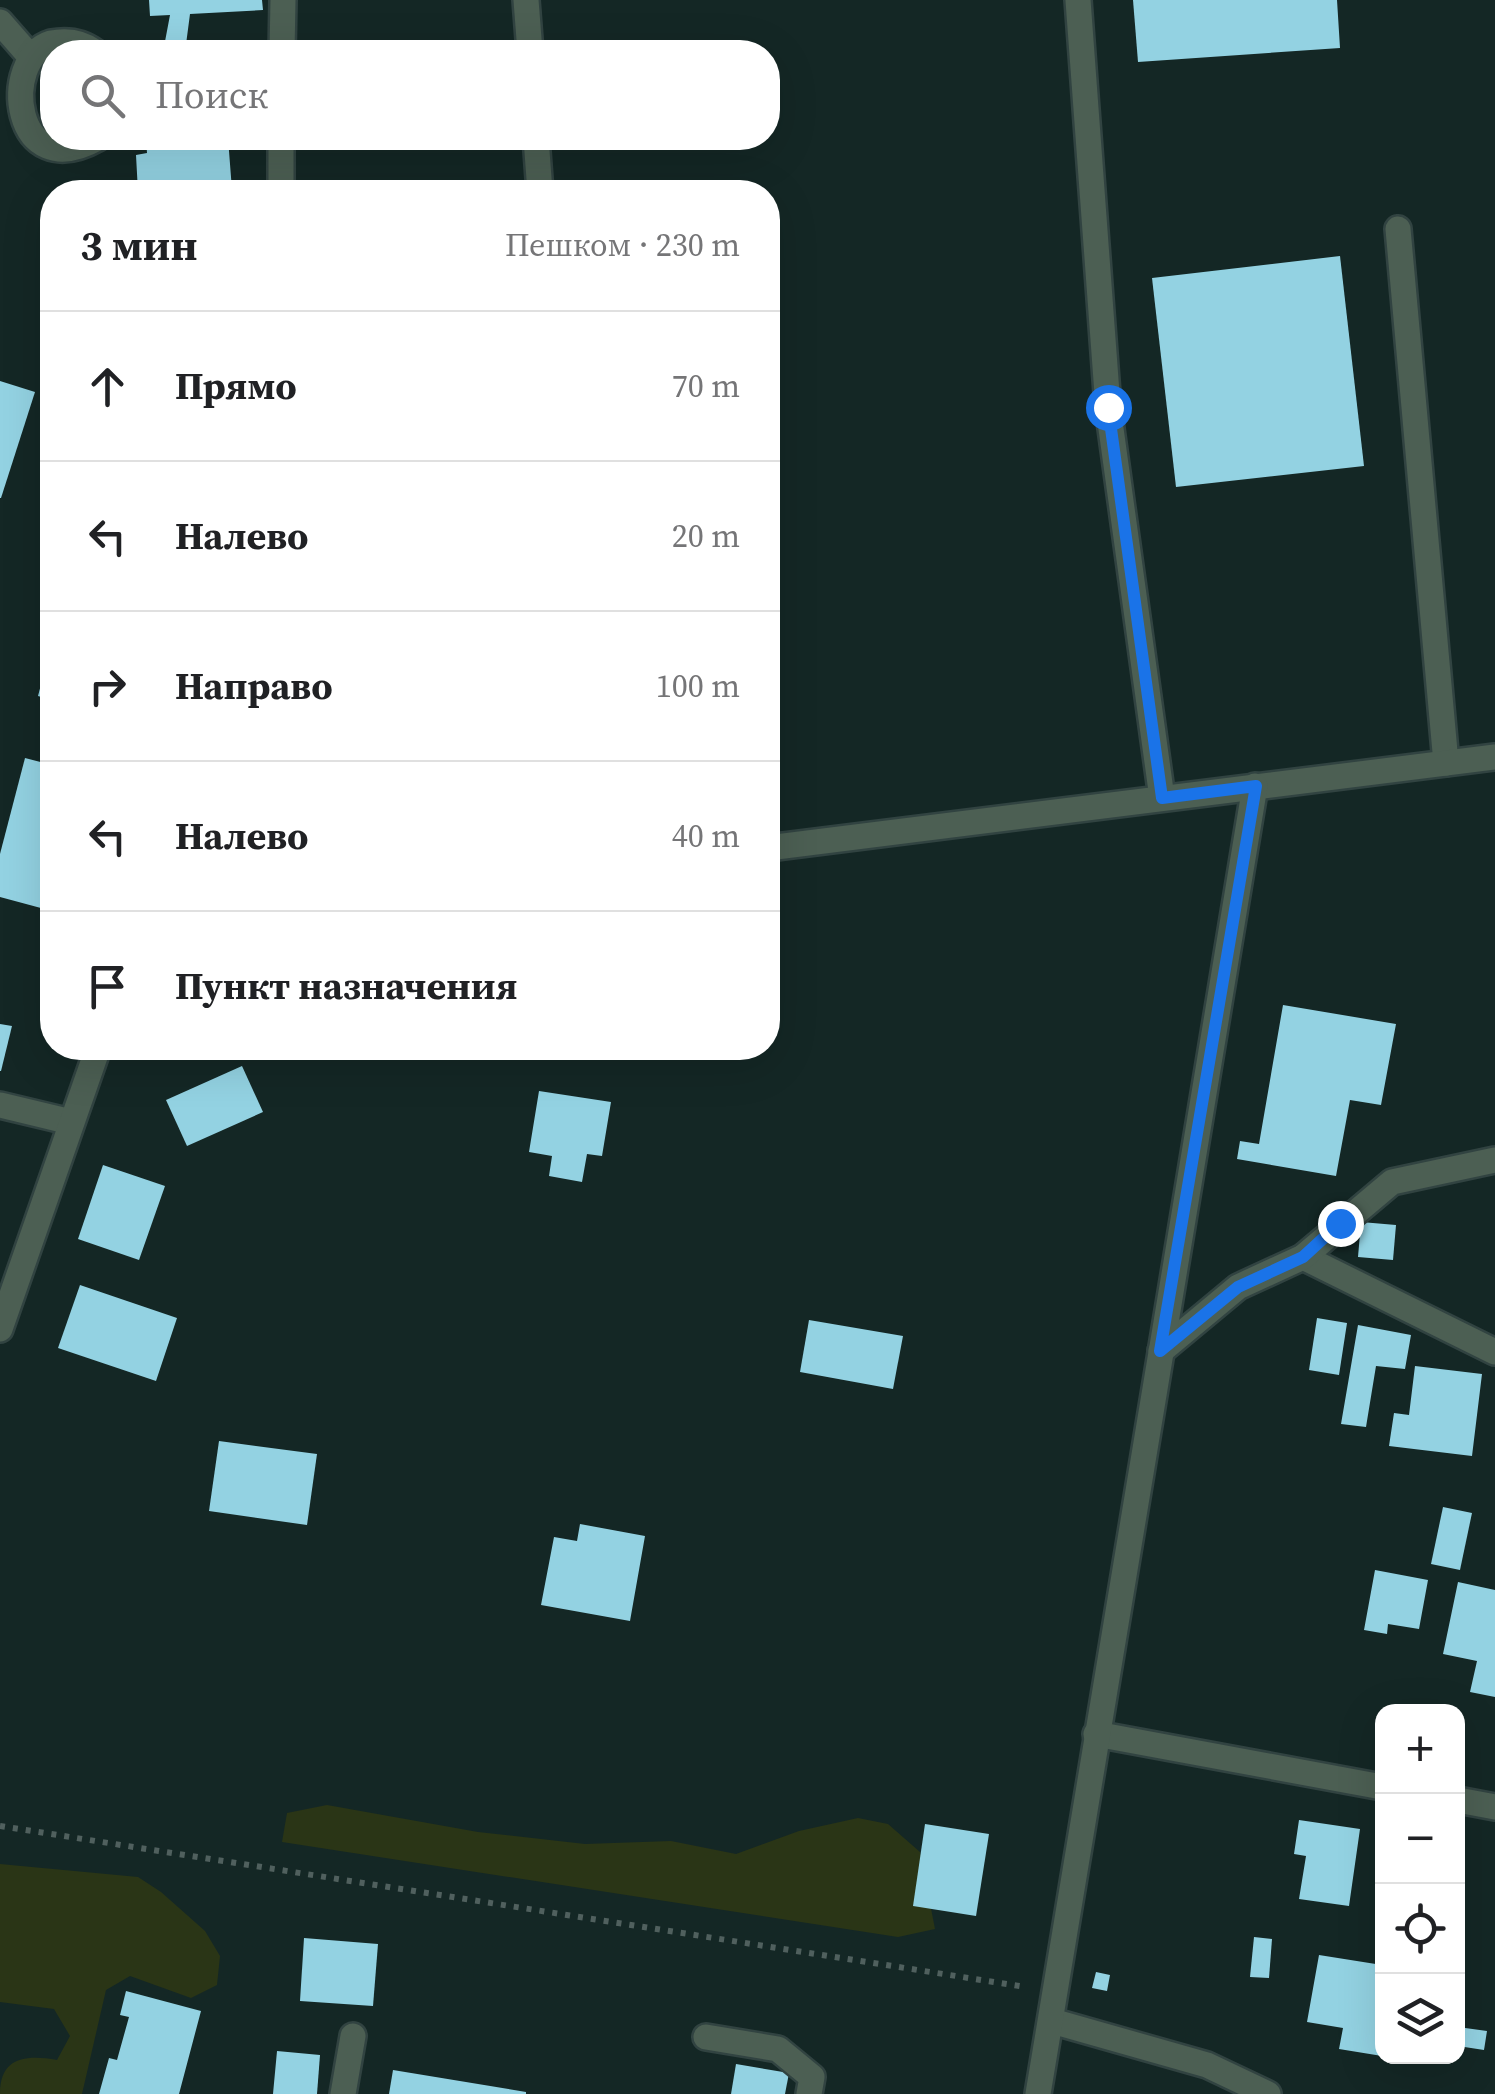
<!DOCTYPE html>
<html lang="ru">
<head>
<meta charset="utf-8">
<style>
  :root { --surface:#fff; --page:#f2f2f2; --text:#202124; --muted:#757577; --line:#e0e0e0 }
  body { margin:0; font-family:"Source Serif 4",serif; background:var(--page); color:var(--text) }
  .controls { position:absolute; right:30px; bottom:30px; display:grid; overflow:hidden; border-radius:20px; box-shadow:0 10px 40px #0002 }
  .controls button { width:90px; height:90px; display:grid; place-items:center; padding:0; border:0; border-bottom:2px solid var(--line); background:var(--surface); color:var(--text); font:50px sans-serif }
  .stop { position:absolute; width:30px; height:30px; margin:-22px; border:8px solid #1a73e8; border-radius:50%; background:#fff }
  .stop.end { background:#1a73e8; border-color:#fff; box-shadow:0 2px 10px #0008 }
  .list { margin:0; padding:0; list-style:none }
  h2 { display:flex; justify-content:space-between; align-items:center; height:130px; margin:0; padding:0 40px; font-size:42px }
  h2 small { font-size:32px; font-weight:400; color:var(--muted) }
  .list li { display:grid; grid-template-columns:65px 1fr auto; gap:30px; align-items:center; box-sizing:border-box; height:150px; padding:0 40px; border-top:2px solid var(--line) }
  .list b { display:block; font-size:38px; white-space:nowrap }
  .list em { font-size:32px; font-style:normal; color:var(--muted) }
  .icon { flex:none; width:55px; height:55px; fill:none; stroke:currentColor; stroke-width:2; stroke-linecap:round; stroke-linejoin:round }
  .map { position:relative; flex:none; width:1495px; height:2094px; overflow:hidden }
  .search { position:absolute; background:var(--surface); box-shadow:0 10px 40px #0002; left:40px; top:40px; width:740px; height:110px; display:flex; align-items:center; gap:25px; box-sizing:border-box; padding:0 35px; border-radius:40px; color:var(--muted); font-size:38px }
  .panel { position:absolute; background:var(--surface); box-shadow:0 10px 40px #0002; left:40px; top:180px; width:740px; height:880px; border-radius:40px }
  .map>svg:first-child { display:block }
</style>
</head>
<body>
<div class="map">
<svg width="1495" height="2094" viewBox="0 0 1495 2094">
  <rect width="100%" height="100%" fill="#142725"/>
  <g fill="#2a3516">
    <path d="M327 1805 478 1832 585 1844 671 1841 736 1854 799 1831 858 1818 888 1824 920 1852 935 1929 898 1937 282 1842 287 1813Z"/>
    <path d="M0 1864 138 1877 161 1892 205 1931 220 1956 217 1985 191 1998 130 1976 106 1990 82 2094H0C0 2056 27 2055 57 2060L70 2036 54 2009 0 2002Z"/>
  </g>
  <g fill="#93d2e2">
    <path d="M149 0H262L263 10 190 14 185 52H163L170 15 150 16Z"/>
    <path d="M1133 0H1337L1340 48 1138 62Z"/>
    <path d="M146 138H228L232 190 138 192 136 155 147 153Z"/>
    <path d="M1340 256 1364 466 1176 487 1152 278Z"/>
    <path d="M0 381 35 392 1 498H0Z"/>
    <path d="M51 647 52 648V700L38 696Z"/>
    <path d="M25 758 52 765V911L0 897V854Z"/>
    <path d="M1283 1005 1396 1024 1381 1105 1350 1100 1336 1176 1237 1159 1240 1141 1259 1144Z"/>
    <path d="M0 1024 12 1026 1 1071H0Z"/>
    <path d="M242 1066 263 1112 187 1146 166 1100Z"/>
    <path d="M539 1091 611 1102 602 1156 587 1154 582 1182 549 1176 552 1156 529 1152Z"/>
    <path d="M103 1165 165 1186 139 1260 78 1239Z"/>
    <path d="M1361 1222 1396 1225 1393 1260 1358 1257Z"/>
    <path d="M80 1285 177 1318 156 1381 58 1348Z"/>
    <path d="M1317 1318 1347 1323 1339 1375 1309 1370Z"/>
    <path d="M809 1320 903 1336 893 1389 800 1372Z"/>
    <path d="M1358 1325 1411 1335 1405 1369 1376 1366 1366 1427 1341 1424Z"/>
    <path d="M1415 1366 1482 1374 1472 1456 1389 1446 1394 1413 1409 1415Z"/>
    <path d="M219 1441 317 1454 307 1525 209 1511Z"/>
    <path d="M1443 1507 1472 1513 1460 1570 1431 1564Z"/>
    <path d="M580 1524 645 1536 630 1621 541 1605 554 1537 577 1541Z"/>
    <path d="M1375 1570 1428 1580 1419 1629 1388 1624 1387 1634 1364 1630Z"/>
    <path d="M1458 1582 1495 1590V1697L1470 1692 1477 1661 1443 1654Z"/>
    <path d="M1299 1820 1360 1829 1349 1906 1299 1899 1306 1856 1294 1854Z"/>
    <path d="M925 1824 989 1834 976 1916 913 1906Z"/>
    <path d="M1254 1937 1272 1939 1269 1978 1250 1977Z"/>
    <path d="M304 1938 378 1944 373 2006 300 2001Z"/>
    <path d="M1319 1955 1382 1965V2056L1339 2049 1343 2028 1307 2022Z"/>
    <path d="M1096 1972 1110 1975 1107 1991 1092 1988Z"/>
    <path d="M126 1991 201 2011 179 2094H99L109 2058 117 2060 129 2017 120 2015Z"/>
    <path d="M1458 2027 1487 2031 1484 2050 1458 2046Z"/>
    <path d="M277 2051 320 2055 317 2094H273Z"/>
    <path d="M736 2064 789 2073 785 2094H731Z"/>
    <path d="M393 2070 526 2092V2094H389Z"/>
  </g>
  <g fill="none" stroke-linecap="round" stroke-linejoin="round">
    <defs>
      <g id="minor">
        <path d="M526 0 530 52"/>
        <path d="M1078 0 1108 407 1162 798"/>
        <path d="M0 22 28 54"/>
        <path d="M95 52C82 42 67 40 51 43 0 59 12 187 98 138"/>
        <path d="M282 52 283 0"/>
        <path d="M536 138 540 192"/>
        <path d="M281 192V138"/>
        <path d="M1398 229 1446 763"/>
        <path d="M768 848 1495 757"/>
        <path d="M0 1105 71 1122"/>
        <path d="M1303 1257 1495 1352"/>
        <path d="M0 1329 98 1048"/>
        <path d="M1161 1351 1238 1287 1303 1257 1392 1182 1495 1160"/>
        <path d="M1096 1734 1382 1787"/>
        <path d="M1458 1800 1495 1807"/>
        <path d="M1052 2021 1207 2065 1268 2094"/>
        <path d="M706 2037 778 2049 812 2077 809 2094"/>
        <path d="M343 2094 353 2036"/>
        <path d="M1038 2094 1255 786"/>
      </g>
    </defs>
    <use href="#minor" stroke="#314341" stroke-width="30"/>
    <path stroke="#50605e" stroke-width="6" stroke-dasharray="5 8" stroke-linecap="butt" d="M0 1826 1026 1987"/>
    <use href="#minor" stroke="#4c5f53" stroke-width="25"/>
  </g>
  <g fill="none" stroke-linecap="round" stroke-linejoin="round">
    <path stroke="#1a73e8" stroke-width="12" d="M1108 407 1162 798 1256 786 1160 1351 1238 1287 1303 1257 1340 1223"/>
  </g>
</svg>
<div class="controls">
<button>+</button>
<button>−</button>
<button><svg class="icon" aria-label="locate" viewBox="0 0 24 24"><circle cx="12" cy="12" r="6"/><path d="M12 2v4M12 18v4M2 12h4M18 12h4"/></svg></button>
<button><svg class="icon" aria-label="layers" viewBox="0 0 24 24"><path d="M12 4l9 5-9 5-9-5zM3 14l9 5 9-5"/></svg></button>
</div>
<div class="stop" style="left:1108px;top:407px"></div>
<div class="stop end" style="left:1340px;top:1223px"></div>
<div class="search"><svg class="icon" aria-label="search" viewBox="0 0 24 24"><circle cx="10" cy="10" r="6"/><path d="M15 15l6 6"/></svg>Поиск</div>
<section class="panel">
<h2>3 мин<small>Пешком · 230 m</small></h2>
<ul class="list">
<li><svg class="icon" aria-label="ahead" viewBox="0 0 24 24"><path d="M12 20V5M6 11l6-6 6 6"/></svg><div><b>Прямо</b></div><em>70 m</em></li>
<li><svg class="icon" aria-label="left" viewBox="0 0 24 24"><path d="M17 20v-9H6M10 6l-5 5 5 5"/></svg><div><b>Налево</b></div><em>20 m</em></li>
<li><svg class="icon" aria-label="right" viewBox="0 0 24 24"><path d="M7 20v-9h11M14 6l5 5-5 5"/></svg><div><b>Направо</b></div><em>100 m</em></li>
<li><svg class="icon" aria-label="left" viewBox="0 0 24 24"><path d="M17 20v-9H6M10 6l-5 5 5 5"/></svg><div><b>Налево</b></div><em>40 m</em></li>
<li><svg class="icon" aria-label="arrive" viewBox="0 0 24 24"><path d="M6 21V4h12l-3 4 3 4H6"/></svg><div><b>Пункт назначения</b></div></li>
</ul>
</section>
</div>
</body>
</html>
